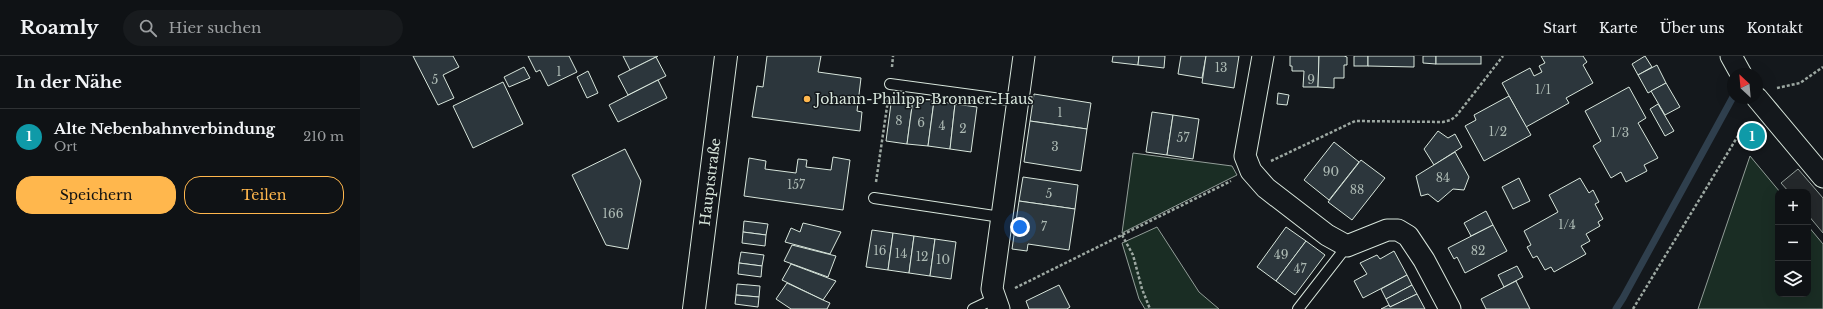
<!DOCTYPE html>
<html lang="de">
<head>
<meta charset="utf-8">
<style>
  :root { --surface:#0f1215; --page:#181b1e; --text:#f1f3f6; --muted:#9b9ea0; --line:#2f3234; --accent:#ffb74d }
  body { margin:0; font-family:"Libre Baskerville",serif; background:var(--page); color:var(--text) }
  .controls { position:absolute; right:12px; bottom:12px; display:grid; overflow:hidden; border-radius:8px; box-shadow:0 4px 16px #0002 }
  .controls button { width:36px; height:36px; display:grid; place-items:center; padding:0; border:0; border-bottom:1px solid var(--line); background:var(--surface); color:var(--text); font:20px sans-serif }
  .compass { position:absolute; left:1367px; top:12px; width:36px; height:36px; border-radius:50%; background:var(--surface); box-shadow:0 4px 16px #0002; rotate:334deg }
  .you { position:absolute; left:660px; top:171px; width:14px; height:14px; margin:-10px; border:3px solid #fff; border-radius:50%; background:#1a73e8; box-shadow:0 0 0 6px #1a73e833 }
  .badge { display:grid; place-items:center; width:26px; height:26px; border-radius:50%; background:var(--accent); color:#fff; font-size:13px; font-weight:700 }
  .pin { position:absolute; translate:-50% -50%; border:2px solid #fff; box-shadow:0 1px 4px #0006 }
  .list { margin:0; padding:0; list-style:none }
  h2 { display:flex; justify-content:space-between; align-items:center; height:52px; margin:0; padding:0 16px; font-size:17px }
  h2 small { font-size:13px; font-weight:400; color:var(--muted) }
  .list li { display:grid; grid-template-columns:26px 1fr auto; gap:12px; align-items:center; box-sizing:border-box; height:56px; padding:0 16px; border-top:1px solid var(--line) }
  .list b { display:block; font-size:15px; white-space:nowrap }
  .list p { margin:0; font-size:13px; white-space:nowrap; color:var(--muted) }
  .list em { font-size:13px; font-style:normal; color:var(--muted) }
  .actions { display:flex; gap:8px; padding:12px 16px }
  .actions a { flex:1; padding:9px 0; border:1px solid var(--accent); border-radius:16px; text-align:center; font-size:14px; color:var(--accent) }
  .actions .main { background:var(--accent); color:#111 }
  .icon { flex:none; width:22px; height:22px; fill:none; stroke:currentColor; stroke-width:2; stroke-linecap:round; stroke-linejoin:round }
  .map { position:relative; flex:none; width:1463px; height:253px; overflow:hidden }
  header { display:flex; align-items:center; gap:24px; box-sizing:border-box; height:56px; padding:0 20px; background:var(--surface); border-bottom:1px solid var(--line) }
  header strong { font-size:19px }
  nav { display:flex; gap:22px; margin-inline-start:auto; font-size:14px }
  .search { width:280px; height:36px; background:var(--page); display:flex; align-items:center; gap:10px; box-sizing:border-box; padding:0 14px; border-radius:22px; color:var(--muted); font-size:15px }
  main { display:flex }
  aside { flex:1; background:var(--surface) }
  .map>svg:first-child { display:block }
</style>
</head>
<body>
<header>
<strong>Roamly</strong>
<div class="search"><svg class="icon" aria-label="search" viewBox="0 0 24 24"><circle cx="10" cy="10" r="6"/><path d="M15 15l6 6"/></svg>Hier suchen</div>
<nav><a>Start</a><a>Karte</a><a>Über uns</a><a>Kontakt</a></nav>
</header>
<main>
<aside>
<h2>In der Nähe<small></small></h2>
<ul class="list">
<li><span class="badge" style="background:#0f9aa8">1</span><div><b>Alte Nebenbahnverbindung</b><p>Ort</p></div><em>210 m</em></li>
</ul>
<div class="actions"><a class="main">Speichern</a><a>Teilen</a></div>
</aside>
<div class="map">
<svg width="1463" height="253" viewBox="0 0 1463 253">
  <rect width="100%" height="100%" fill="#14181c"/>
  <g fill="#1a2d24" stroke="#939e99">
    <path d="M773 97 872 110 877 119 762 177Z"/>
    <path d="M1390 100 1420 136H1418V238H1448V170L1463 188V253H1338Z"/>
    <path d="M797 171 839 236 859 253H785L779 243 762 187Z"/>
  </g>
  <path fill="#24282b" stroke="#939e99" d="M1438 113 1463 142V177L1448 159V136H1429L1421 127Z"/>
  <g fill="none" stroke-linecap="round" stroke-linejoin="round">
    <path stroke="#2f3f4d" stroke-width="7" d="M1256 253 1263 242 1373 41"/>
  </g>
  <g fill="#2c363c" stroke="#d8e6dc">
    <path d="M53 0H93L99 11 83 19 94 42 78 49Z"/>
    <path d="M168 0H209L217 16 188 30 180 14 176 16Z"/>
    <path d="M263 0H298L270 14Z"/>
    <path d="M407 0H461L458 16 501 22 497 55 502 56 500 75 392 61 397 30 403 31Z"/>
    <path d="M753 0H779L778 9 752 6Z"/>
    <path d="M779 0H805L804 12 778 9Z"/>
    <path d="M821 0H846L842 22 818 18Z"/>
    <path d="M846 0H879L874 32 842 27Z"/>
    <path d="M930 0H959L958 31H943L944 15H932V10H930Z"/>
    <path d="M959 0H984L987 1V9H984V22H974V32L958 31Z"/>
    <rect x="994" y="0" width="14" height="10"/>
    <path d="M1008 0H1054V11L1008 10Z"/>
    <path d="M1063 0H1076V8L1063 7Z"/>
    <rect x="1076" y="0" width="45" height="8"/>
    <path d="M1181 0H1223L1227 6 1223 9 1233 27 1206 42 1209 47 1166 71 1142 27 1170 12 1174 20 1182 16 1179 10 1185 7Z"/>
    <path d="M1285 0 1292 11 1278 19 1272 8Z"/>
    <path d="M296 1 306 20 268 39 258 20Z"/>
    <path d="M1297 9 1306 27 1288 37 1278 19Z"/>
    <path d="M164 11 170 22 149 31 144 21Z"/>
    <path d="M228 15 238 37 227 42 217 21Z"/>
    <path d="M298 24 307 42 258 66 249 49Z"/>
    <path d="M143 26 163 68 113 92 93 50Z"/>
    <path d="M1306 27 1320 51 1305 59 1291 35Z"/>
    <path d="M1269 31 1286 62 1278 67 1298 102 1284 109 1287 115 1266 126 1261 116 1251 122 1233 90 1241 85 1225 55Z"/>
    <path d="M918 37 929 39 927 49 917 48Z"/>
    <path d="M674 38 731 47 727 73 670 65Z"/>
    <path d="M532 40 553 43 547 88 526 85Z"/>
    <path d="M1149 40 1171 79 1124 105 1105 70 1116 64 1114 59Z"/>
    <path d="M553 43 574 45 568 90 547 88Z"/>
    <path d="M574 45 595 48 590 93 568 90Z"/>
    <path d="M595 48 617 51 611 96 590 93Z"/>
    <path d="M1298 48 1314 75 1305 80 1290 53Z"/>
    <path d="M792 56 813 59 807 99 786 96Z"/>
    <path d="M813 59 839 63 833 103 807 99Z"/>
    <path d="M670 65 727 73 721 115 664 106Z"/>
    <path d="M1078 75 1088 82 1095 78 1102 91 1074 109 1064 93Z"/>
    <path d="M974 86 999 106 969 144 944 124Z"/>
    <path d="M265 93 281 125 268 193 246 189 212 119Z"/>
    <path d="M1095 96 1109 121 1104 134 1093 133 1078 146 1068 138 1061 140 1056 120Z"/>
    <path d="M473 101 490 104 483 154 384 140 389 102 406 105 405 113 436 117 438 103 447 104 446 111 471 114Z"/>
    <path d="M1001 104 1025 122 992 164 968 146Z"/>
    <path d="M663 121 718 129 715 153 659 145Z"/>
    <path d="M1159 122 1170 145 1153 153 1142 131Z"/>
    <path d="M1220 122 1229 137 1233 134 1239 146 1235 148 1243 163 1238 166 1240 170 1226 178 1230 185 1221 190 1226 198 1194 216 1191 211 1185 214 1177 200 1173 202 1167 191 1171 189 1164 175 1198 156 1189 139Z"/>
    <path d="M659 145 715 153 709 194 668 188 667 195 652 193Z"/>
    <path d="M1126 155 1133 169 1111 180 1104 167Z"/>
    <path d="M384 165 408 168 406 179 383 176Z"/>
    <path d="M443 167 481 176 470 198 425 186 431 172 440 176Z"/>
    <path d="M1133 169 1147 195 1105 217 1097 201 1094 203 1088 192Z"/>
    <path d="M926 171 946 185 916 225 897 211Z"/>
    <path d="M512 174 533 177 528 214 506 211Z"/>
    <path d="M383 176 406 179 405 190 382 187Z"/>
    <path d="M533 177 554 180 549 217 528 214Z"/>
    <path d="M554 180 575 183 570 220 549 217Z"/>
    <path d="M575 183 596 186 591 223 570 220Z"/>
    <path d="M946 185 965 199 935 239 916 225Z"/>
    <path d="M432 189 476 200 468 221 424 205Z"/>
    <path d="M1034 195 1047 219 1003 242 994 225 1007 218 1000 207 1017 199 1020 203Z"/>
    <path d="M381 196 404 199 402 210 379 207Z"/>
    <path d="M379 207 402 210 401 221 378 218Z"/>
    <path d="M431 208 476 225 463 244 422 224Z"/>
    <path d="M1157 210 1163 221 1144 231 1138 219Z"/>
    <path d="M1047 219 1052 229 1026 243 1021 233Z"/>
    <path d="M1156 225 1170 253H1126L1121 243Z"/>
    <path d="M427 227 463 244 470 247 467 253H431L416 243Z"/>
    <path d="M377 228 400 230 399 241 376 239Z"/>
    <path d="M699 229 710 251 707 253H669L666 245Z"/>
    <path d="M1052 229 1057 238 1030 251 1026 243Z"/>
    <path d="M1057 238 1065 253H1021L1029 249 1030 251Z"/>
    <path d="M376 239 399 241 398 251 375 248Z"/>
  </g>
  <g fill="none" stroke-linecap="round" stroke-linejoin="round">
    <defs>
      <g id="service">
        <path d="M530 28 656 45"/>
        <path d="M514 142 641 161"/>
        <path d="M613 253 634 243"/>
        <path d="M938 253 987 190"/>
      </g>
      <g id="minor">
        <path d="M903 0 885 100 891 115 906 132 967 179 987 190 1027 174H1038L1048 180 1064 204 1090 253"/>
        <path d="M1371 0 1381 18"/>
        <path d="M1397 42 1463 121"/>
        <path d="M639 253 632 233 664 0"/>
      </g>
      <path id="tertiary" d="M334 253 366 0"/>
    </defs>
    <use href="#service" stroke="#d8e6dc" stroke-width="12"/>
    <use href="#minor" stroke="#d8e6dc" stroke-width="23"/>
    <use href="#tertiary" stroke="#d8e6dc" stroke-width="24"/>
    <g stroke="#9da8a2" stroke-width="2.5" stroke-dasharray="3 2" stroke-linecap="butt">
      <path d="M532 11 533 0"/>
      <path d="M1417 32 1440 27 1463 11"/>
      <path d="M911 105 995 65 1083 66 1091 64 1097 59 1143 0"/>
      <path d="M516 126 528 44"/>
      <path d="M762 179 773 199 782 233 790 253"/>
      <path d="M655 232 871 125"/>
      <path d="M1273 253 1387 65"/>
    </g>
    <use href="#service" stroke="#14181c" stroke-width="10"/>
    <use href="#minor" stroke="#14181c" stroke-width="21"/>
    <use href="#tertiary" stroke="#14181c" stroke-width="22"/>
  </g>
  <circle fill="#ffb74d" stroke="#14181c" stroke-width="1.5" cx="447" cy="43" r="4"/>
  <g text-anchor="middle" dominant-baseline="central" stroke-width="3" stroke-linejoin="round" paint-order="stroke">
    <g font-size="12" fill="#adbab4">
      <text x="861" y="11">13</text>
      <text x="199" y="15">1</text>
      <text x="75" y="23">5</text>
      <text x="951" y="23">9</text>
      <text x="1183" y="33">1/1</text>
      <text x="700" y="56">1</text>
      <text x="539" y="64">8</text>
      <text x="561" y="66">6</text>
      <text x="582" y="69">4</text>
      <text x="603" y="72">2</text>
      <text x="1138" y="75">1/2</text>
      <text x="1260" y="76">1/3</text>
      <text x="823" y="81">57</text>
      <text x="695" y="90">3</text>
      <text x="971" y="115">90</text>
      <text x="1083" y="121">84</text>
      <text x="436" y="128">157</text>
      <text x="997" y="133">88</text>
      <text x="689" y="137">5</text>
      <text x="253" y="157">166</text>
      <text x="1207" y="168">1/4</text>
      <text x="684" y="170">7</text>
      <text x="520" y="194">16</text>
      <text x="1118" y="194">82</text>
      <text x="541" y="197">14</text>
      <text x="921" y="198">49</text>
      <text x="562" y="200">12</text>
      <text x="583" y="203">10</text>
      <text x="940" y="212">47</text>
    </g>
    <g font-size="14" fill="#d8e6dc" stroke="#14181c" text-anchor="start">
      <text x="455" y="43">Johann-Philipp-Bronner-Haus</text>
    </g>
    <g font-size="14" fill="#d8e6dc" stroke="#14181c">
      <text transform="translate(350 126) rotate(-83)">Hauptstraße</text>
    </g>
  </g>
</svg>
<div class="controls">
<button>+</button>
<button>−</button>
<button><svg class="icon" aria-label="layers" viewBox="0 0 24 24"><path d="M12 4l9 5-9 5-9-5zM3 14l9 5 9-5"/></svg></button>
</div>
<svg class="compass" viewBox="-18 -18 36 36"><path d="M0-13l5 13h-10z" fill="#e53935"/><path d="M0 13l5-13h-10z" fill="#9b9ea0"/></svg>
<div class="you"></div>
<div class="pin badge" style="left:1392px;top:80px;background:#0f9aa8">1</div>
</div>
</main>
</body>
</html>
